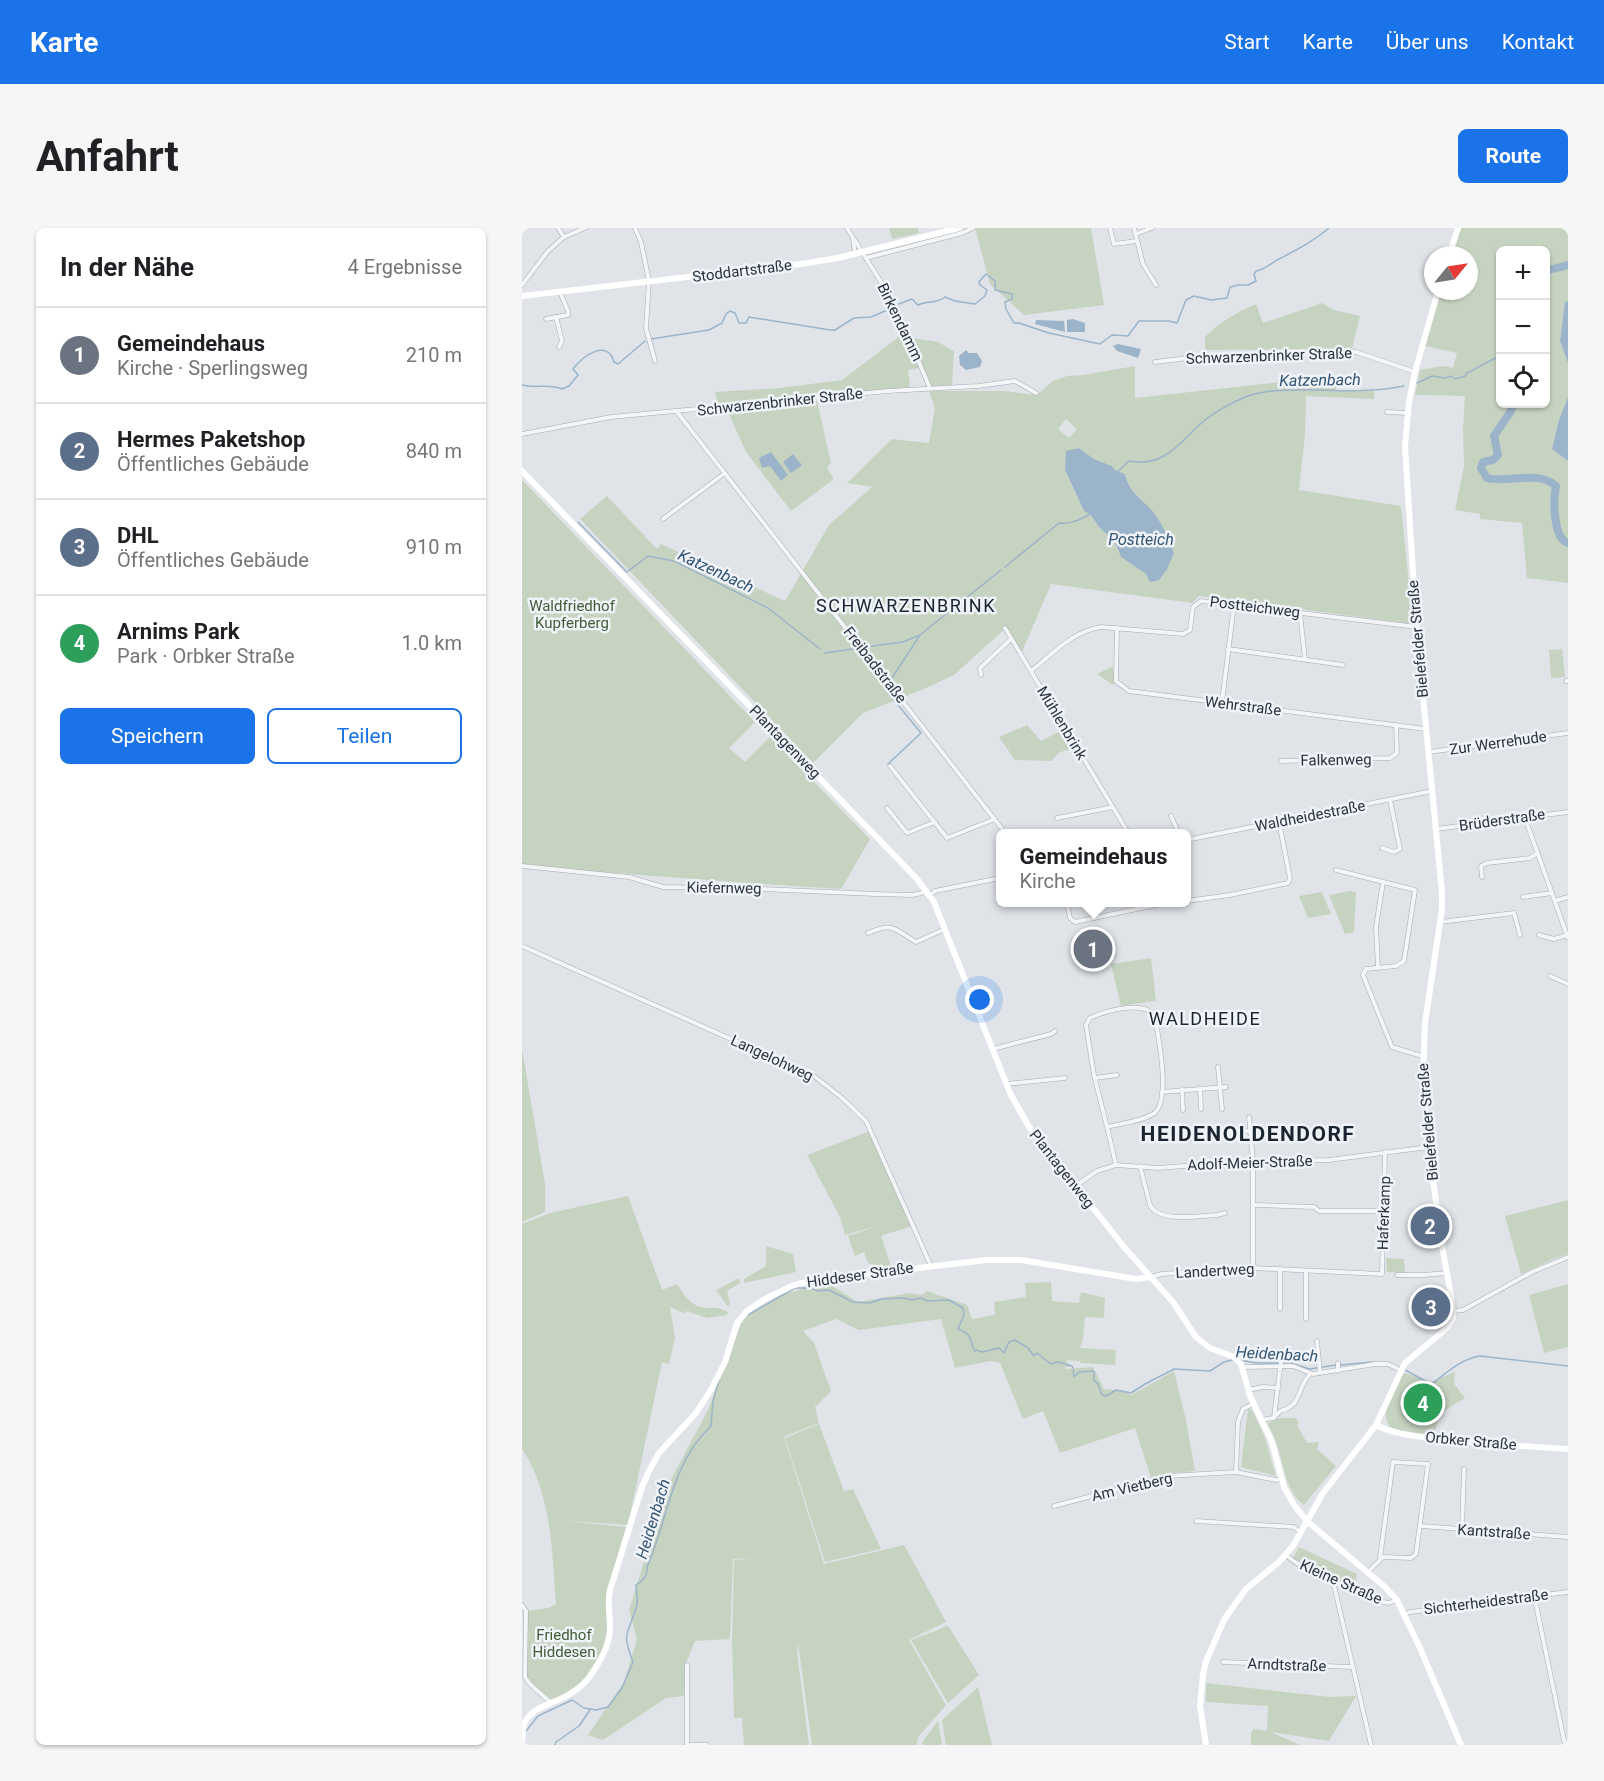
<!DOCTYPE html>
<html lang="de">
<head>
<meta charset="utf-8">
<style>
  :root { --surface:#fff; --page:#f6f6f6; --text:#202124; --muted:#757577; --line:#e0e0e0; --accent:#1a73e8 }
  body { margin:0; font-family:Roboto,sans-serif; background:var(--page); color:var(--text) }
  .controls { position:absolute; right:18px; top:18px; display:grid; overflow:hidden; border-radius:9px; box-shadow:0 2px 4px #0004 }
  .controls button { width:54px; height:54px; display:grid; place-items:center; padding:0; border:0; border-bottom:2px solid var(--line); background:var(--surface); color:var(--text); font:30px sans-serif }
  .compass { position:absolute; left:902px; top:18px; width:54px; height:54px; border-radius:50%; background:var(--surface); box-shadow:0 2px 4px #0004; rotate:60deg }
  .you { position:absolute; left:458px; top:772px; width:21px; height:21px; margin:-15px; border:4px solid #fff; border-radius:50%; background:#1a73e8; box-shadow:0 0 0 9px #1a73e833 }
  .badge { display:grid; place-items:center; width:39px; height:39px; border-radius:50%; background:var(--accent); color:#fff; font-size:20px; font-weight:700 }
  .pin { position:absolute; translate:-50% -50%; border:3px solid #fff; box-shadow:0 2px 6px #0006 }
  .popup { position:absolute; left:474px; top:601px; width:195px; height:78px; box-sizing:border-box; display:grid; place-content:center; border-radius:9px; background:var(--surface); filter:drop-shadow(0 2px 4px #0005); font-size:20px; white-space:nowrap; color:var(--muted) }
  .popup b { font-size:22px; color:var(--text) }
  .popup::after { content:''; position:absolute; left:50%; top:100%; margin-left:-12px; border:12px solid transparent; border-top-color:var(--surface) }
  .list { margin:0; padding:0; list-style:none }
  h2 { display:flex; justify-content:space-between; align-items:center; height:78px; margin:0; padding:0 24px; font-size:26px }
  h2 small { font-size:20px; font-weight:400; color:var(--muted) }
  .list li { display:grid; grid-template-columns:39px 1fr auto; gap:18px; align-items:center; box-sizing:border-box; height:96px; padding:0 24px; border-top:2px solid var(--line) }
  .list b { display:block; font-size:22px; white-space:nowrap }
  .list p { margin:0; font-size:20px; white-space:nowrap; color:var(--muted) }
  .list em { font-size:20px; font-style:normal; color:var(--muted) }
  .actions { display:flex; gap:12px; padding:18px 24px }
  .actions a { flex:1; padding:14px 0; border:2px solid var(--accent); border-radius:9px; text-align:center; font-size:21px; color:var(--accent) }
  .actions .main { background:var(--accent); color:#fff }
  .icon { flex:none; width:33px; height:33px; fill:none; stroke:currentColor; stroke-width:2; stroke-linecap:round; stroke-linejoin:round }
  .map { position:relative; flex:none; width:1046px; height:1517px; overflow:hidden; border-radius:9px }
  header { display:flex; align-items:center; gap:36px; box-sizing:border-box; height:84px; padding:0 30px; background:var(--accent); color:#fff }
  header strong { font-size:28px }
  nav { display:flex; gap:33px; margin-inline-start:auto; font-size:21px }
  .intro { display:flex; align-items:center; justify-content:space-between; box-sizing:border-box; height:144px; padding:0 36px }
  h1 { margin:0; font-size:42px }
  .button { padding:15px 27px; border-radius:9px; background:var(--accent); color:#fff; font-size:21px; font-weight:700 }
  main { display:flex; gap:36px; padding:0 36px }
  aside { flex:1; background:var(--surface); border-radius:9px; box-shadow:0 2px 4px #0004 }
  .map>svg:first-child { display:block }
</style>
</head>
<body>
<header>
<strong>Karte</strong>
<nav><a>Start</a><a>Karte</a><a>Über uns</a><a>Kontakt</a></nav>
</header>
<div class="intro"><h1>Anfahrt</h1><a class="button">Route</a></div>
<main>
<aside>
<h2>In der Nähe<small>4 Ergebnisse</small></h2>
<ul class="list">
<li><span class="badge" style="background:#6b7280">1</span><div><b>Gemeindehaus</b><p>Kirche · Sperlingsweg</p></div><em>210 m</em></li>
<li><span class="badge" style="background:#5c6f8a">2</span><div><b>Hermes Paketshop</b><p>Öffentliches Gebäude</p></div><em>840 m</em></li>
<li><span class="badge" style="background:#5c6f8a">3</span><div><b>DHL</b><p>Öffentliches Gebäude</p></div><em>910 m</em></li>
<li><span class="badge" style="background:#2e9e5b">4</span><div><b>Arnims Park</b><p>Park · Orbker Straße</p></div><em>1.0 km</em></li>
</ul>
<div class="actions"><a class="main">Speichern</a><a>Teilen</a></div>
</aside>
<div class="map">
<svg width="1046" height="1517" viewBox="0 0 1046 1517">
  <rect width="100%" height="100%" fill="#e0e4e9"/>
  <g fill="#c7d3c1" fill-rule="evenodd">
    <path d="M367 0H396L397 5 370 11Z"/>
    <path d="M453 0H569L582 77 502 87 468 56Z"/>
    <path d="M935 0H1046V73L1043 75 1038 113 1046 135V169L1037 192 1030 221 1046 233V355L1005 350 1000 295 958 291V286L933 282 942 238 941 200 943 168 893 167 898 142 921 138 931 140 935 125 903 118 915 63H947V27H927ZM978 22H1023V176H978Z"/>
    <path d="M800 75 812 82 838 88 830 121 683 122V109C698 94 713 85 734 76L741 95Z"/>
    <path d="M378 108 416 114 432 123 430 158 407 159 397 140 386 142 388 159 196 176 193 164 257 160 320 152Z"/>
    <path d="M613 138V170L814 148V163H852V171L784 168 783 207 777 262 879 278 891 396 677 368 670 375 529 356 500 424 484 400 432 447 404 460 341 485 291 535 58 291 85 268 135 321 139 316 263 373 307 297 350 259 325 255 370 211 407 215 413 180 407 163H482L515 167 531 153 545 148 562 147ZM544 191 555 201 547 210 536 201ZM557 220 572 231 590 238 593 242 603 246 605 256 630 283 624 346 599 329 593 315 577 299 568 286 559 277 543 242 544 229 546 224Z"/>
    <path d="M295 173 309 235 305 240 312 251 269 283 224 224 206 184Z"/>
    <path d="M0 252 233 494 207 520 223 534 248 509 348 611 319 661 226 655 0 638Z"/>
    <path d="M1040 421 1043 449 1029 450 1027 422Z"/>
    <path d="M591 438 593 455 591 457 575 446Z"/>
    <path d="M505 497 519 513 542 501 553 519 536 525 530 533 493 532 477 509Z"/>
    <path d="M828 663 834 664 832 704 823 706 807 667Z"/>
    <path d="M800 664 809 686 786 690 777 668Z"/>
    <path d="M629 730 634 773 599 778 589 736Z"/>
    <path d="M0 821 23 956V984L0 994Z"/>
    <path d="M348 903 390 998 359 1008 369 1038 358 1039 346 1035 342 1024 333 1028 326 1008 355 998 323 1007 318 989 285 927Z"/>
    <path d="M106 968 140 1062 155 1056C164 1070 170 1080 187 1080 195 1080 199 1080 206 1084L205 1087 185 1090 164 1083 163 1086 148 1079 153 1110 147 1136 140 1134 106 1297 43 1293 104 1299 84 1371 86 1399 84 1414 65 1451 52 1462 30 1472 9 1455 4 1447 6 1383 26 1380 34 1376C30 1324 30 1266 0 1221V996L28 985Z"/>
    <path d="M1046 972V1026L1029 1032 999 1046 983 988Z"/>
    <path d="M244 1018 271 1026 274 1044 222 1055V1051L244 1038Z"/>
    <path d="M864 1030 882 1031 883 1045 865 1044Z"/>
    <path d="M217 1050 218 1055 205 1063 208 1075 206 1079 194 1062Z"/>
    <path d="M304 1054 336 1074 387 1065 400 1067 405 1063 445 1077 450 1091 473 1087 472 1074 504 1069 503 1055 529 1054 530 1073 557 1075 559 1064 583 1070 582 1090 563 1089 561 1110 558 1120 594 1122 593 1137 558 1135 557 1130V1133L544 1132 548 1139H543L544 1141 571 1139 582 1161 603 1163 609 1167 652 1143 664 1192 673 1243 651 1245 629 1250 613 1200 538 1225 521 1183 501 1191 478 1135 468 1133 433 1140 419 1091 337 1102 314 1091 281 1103 292 1115 309 1163 293 1179 297 1195 262 1209 302 1336 382 1317 424 1394 387 1412 424 1477 397 1508 394 1517H290L276 1415 275 1425 287 1517H222L220 1490H212L210 1412 212 1332 230 1330 211 1331 208 1411 173 1413 163 1437 162 1468 144 1470 81 1512 66 1507 102 1454 115 1411 107 1382 146 1257 186 1182 221 1091 256 1068Z"/>
    <path d="M1046 1056V1119L1022 1125 1007 1067Z"/>
    <path d="M880 1144 909 1154 933 1144 932 1156 943 1170 918 1185 912 1208 870 1201C855 1186 873 1160 880 1144Z"/>
    <path d="M726 1181 730 1182 742 1207 754 1248 719 1239Z"/>
    <path d="M758 1190H774L777 1195 775 1197 785 1215 797 1214 795 1221 814 1238 782 1277C763 1263 762 1237 755 1217 752 1209 749 1202 745 1195Z"/>
    <path d="M297 1196 322 1263 331 1261 359 1321 303 1334 263 1210Z"/>
    <path d="M777 1319 835 1346 833 1361 771 1330Z"/>
    <path d="M424 1398 427 1399 457 1447 426 1475 389 1412C401 1407 413 1404 424 1398Z"/>
    <path d="M684 1455 808 1469 834 1468 807 1513 749 1504 778 1517H729V1505L732 1501 745 1503 746 1478 684 1474Z"/>
    <path d="M456 1459 470 1517H424L420 1492Z"/>
    <path d="M416 1493 420 1517H400L401 1513Z"/>
  </g>
  <g fill="#9bb4c9">
    <path d="M1046 73V135L1038 113 1043 74Z"/>
    <path d="M551 91 563 95V104H545V92Z"/>
    <path d="M514 92 542 93 543 104 513 96Z"/>
    <path d="M596 116 619 121 616 130 595 123 591 118Z"/>
    <path d="M444 122 447 125H455L460 133 458 139 444 142 438 137 437 128Z"/>
    <path d="M1046 169V233L1030 221 1037 192Z"/>
    <path d="M557 220 572 231 590 238 593 242 603 246C606 264 622 272 632 285 641 298 647 310 652 325L645 341 637 352 628 354 624 346 599 329 593 314 577 299 568 286 562 283 543 242 544 223Z"/>
    <path d="M249 224 266 247 259 253 248 238 240 240 237 230Z"/>
    <path d="M271 226 280 237 269 245 261 234Z"/>
  </g>
  <g fill="none" stroke-linecap="round" stroke-linejoin="round">
    <g stroke="#9bb4c9" stroke-width="1.5">
      <path d="M377 76 390 71 396 77C406 72 415 76 423 69L433 73 453 76 463 68 465 62 458 57 457 54 464 46 473 53V62L490 66V71L483 74 484 81 492 95H497L527 105 578 116 590 107 606 108 617 93H647L655 95 664 72 672 68 689 72 705 70 708 59 716 57H726L734 53 732 46 734 43C743 42 750 34 759 30 776 21 792 13 807 0"/>
      <path d="M129 111 187 102 200 95 204 86 208 83 213 85 217 95H224L227 89 308 102H313L332 90 349 89 370 80"/>
      <path d="M895 155 910 148 923 150 929 148 933 151 943 148 945 145C956 140 966 133 978 128"/>
      <path d="M0 157C14 161 27 155 40 161L47 158 56 147 51 141C61 128 85 110 92 134L96 136 123 113"/>
      <path d="M596 243 607 233C644 240 658 213 683 192 693 184 711 174 723 169 745 161 768 162 791 162 821 163 853 164 882 158"/>
      <path d="M56 294 105 344 126 328 152 333 246 380 298 421"/>
      <path d="M483 339 537 295C549 296 558 292 568 286"/>
      <path d="M343 419 381 414 398 407 479 342"/>
      <path d="M303 425 337 420"/>
      <path d="M368 453 398 407"/>
      <path d="M365 457 363 461 399 505 366 536"/>
      <path d="M224 1088 273 1060H289L296 1063 307 1062 331 1074 348 1075 360 1071 382 1070 390 1072 398 1070 406 1073 427 1072 441 1080 442 1087 436 1101C453 1107 446 1113 453 1123L454 1122 460 1124 477 1120 482 1125 487 1114 493 1112 506 1120 512 1128 515 1125 529 1136 536 1134 550 1138 551 1140"/>
      <path d="M718 1132 734 1135H768L788 1141 814 1137"/>
      <path d="M818 1137 851 1134"/>
      <path d="M551 1142 552 1149 557 1144 572 1143V1152L576 1156 580 1167 584 1168 594 1162 609 1165 623 1156 652 1141 688 1143 702 1134 710 1132"/>
      <path d="M883 1142 907 1155H911C926 1144 939 1131 958 1128L1046 1138"/>
      <path d="M4 1503 16 1488 50 1472 62 1480 74 1482 86 1479 100 1460 111 1434C99 1403 106 1408 114 1380 117 1374 114 1364 114 1357 121 1353 126 1348 125 1339 146 1292 149 1235 189 1198L191 1173 197 1152"/>
      <path d="M33 1517 34 1514 57 1498 68 1482"/>
    </g>
    <g stroke="#9bb4c9" stroke-width="8">
      <path d="M1023 43 1046 37"/>
      <path d="M978 85V89"/>
      <path d="M991 176 989 183 972 208 976 227 971 232 961 234 959 240 965 250C988 256 1014 241 1034 258 1031 272 1031 310 1046 315"/>
    </g>
    <defs>
      <g id="street">
        <path d="M36 0 42 9"/>
        <path d="M113 0 119 14 127 53 124 100 133 133"/>
        <path d="M325 0 364 62 379 92 408 160"/>
        <path d="M588 0 592 16 615 13"/>
        <path d="M612 0 621 36 634 57"/>
        <path d="M614 6 630 0"/>
        <path d="M331 11 333 25"/>
        <path d="M344 30 440 5 451 0"/>
        <path d="M0 57 26 23 42 9 63 0"/>
        <path d="M34 89 40 113 37 119"/>
        <path d="M24 91 46 87V83L38 64"/>
        <path d="M633 134 675 129 834 124 893 144"/>
        <path d="M155 184 484 606"/>
        <path d="M865 184 886 185"/>
        <path d="M0 206 89 189 366 163 456 158 493 153 514 165"/>
        <path d="M141 291 203 245"/>
        <path d="M778 385 783 431"/>
        <path d="M483 400 607 606"/>
        <path d="M595 400 594 453 607 463 903 501"/>
        <path d="M706 421 821 437"/>
        <path d="M509 443C530 426 551 403 579 399L661 406 668 402 671 379 679 373 895 399"/>
        <path d="M459 447 458 440 489 411"/>
        <path d="M1044 453H1046"/>
        <path d="M700 474 712 377"/>
        <path d="M907 524 1046 505"/>
        <path d="M759 533 868 530 875 525 874 497"/>
        <path d="M368 538 425 610 473 591"/>
        <path d="M365 580 385 605 413 594"/>
        <path d="M649 588 657 606"/>
        <path d="M535 590 591 579"/>
        <path d="M1003 590 1046 710"/>
        <path d="M914 601 1046 584"/>
        <path d="M664 612 910 563"/>
        <path d="M860 620 872 624 878 621 868 572"/>
        <path d="M0 638 107 649 141 659 239 661 353 666 390 667 400 665 403 663"/>
        <path d="M814 642 893 662 882 733 874 738 844 741 841 747 870 819 900 828"/>
        <path d="M960 649 959 638 965 635 1008 630 1016 625"/>
        <path d="M408 667 413 663 478 650"/>
        <path d="M1001 669 1030 665"/>
        <path d="M664 673 708 667 766 655 768 650 757 594"/>
        <path d="M1033 673 1046 669"/>
        <path d="M545 674 548 690 553 694 648 674"/>
        <path d="M918 694 992 685 998 707"/>
        <path d="M346 705C372 694 372 701 394 714L423 701"/>
        <path d="M1017 707 1032 711 1045 707"/>
        <path d="M0 718 292 848 320 870 344 893 409 1038"/>
        <path d="M856 739 854 699 861 654"/>
        <path d="M1028 748 1046 756"/>
        <path d="M471 821 529 806 533 803"/>
        <path d="M696 839 700 881"/>
        <path d="M573 850 595 847"/>
        <path d="M485 856 543 850"/>
        <path d="M678 860 679 881"/>
        <path d="M660 861 661 882"/>
        <path d="M640 864 704 859"/>
        <path d="M727 889 731 933V1040"/>
        <path d="M585 899 572 847 564 797 568 790C583 783 623 771 633 789 636 808 650 875 631 886 618 894 600 895 585 899L594 937"/>
        <path d="M667 911 674 907 728 903"/>
        <path d="M618 938 628 977C637 995 677 988 695 987L703 985"/>
        <path d="M555 957 575 943 594 937 636 940 731 933 807 932 907 919"/>
        <path d="M732 977 792 979 797 983H863"/>
        <path d="M875 1047H901L925 1045"/>
        <path d="M629 1049 640 1046 731 1040 860 1046 863 924"/>
        <path d="M758 1081V1041"/>
        <path d="M932 1083 941 1082 1010 1044 1046 1029"/>
        <path d="M784 1091V1043"/>
        <path d="M795 1113 798 1145"/>
        <path d="M721 1139 771 1138 791 1146 853 1136H866L878 1142"/>
        <path d="M816 1143V1135"/>
        <path d="M726 1162 741 1159 757 1160"/>
        <path d="M752 1189 759 1133"/>
        <path d="M739 1192 752 1190 758 1183C781 1178 775 1158 788 1146"/>
        <path d="M714 1244 716 1194 721 1181 731 1176"/>
        <path d="M532 1278 646 1248 714 1244 754 1252 760 1251"/>
        <path d="M674 1293 772 1299 778 1304"/>
        <path d="M899 1298 1046 1309"/>
        <path d="M940 1302 942 1241"/>
        <path d="M764 1327C791 1350 829 1360 861 1374L867 1375 874 1372"/>
        <path d="M846 1344 861 1329 889 1330 894 1326 906 1236 871 1234 858 1330"/>
        <path d="M811 1353 849 1517"/>
        <path d="M1012 1367 1043 1517"/>
        <path d="M0 1377 4 1383 3 1449 8 1456 29 1475"/>
        <path d="M883 1386 888 1384 1046 1364"/>
        <path d="M701 1434 829 1439"/>
        <path d="M165 1517V1437"/>
        <path d="M165 1517H185"/>
      </g>
    </defs>
    <use href="#street" stroke="#a5abb3" stroke-width="5"/>
    <use href="#street" stroke="#f3f5f7" stroke-width="4"/>
    <g stroke="#fff" stroke-width="6">
      <path d="M927 27 936 0"/>
      <path d="M0 68 279 36 316 30 437 0"/>
      <path d="M0 243 372 627 395 651 412 674 488 865 507 899 602 1019 651 1074 674 1109 688 1120 712 1129 719 1136 728 1168 750 1214 762 1259 772 1277 786 1294 863 1359 875 1372 898 1420 939 1517"/>
      <path d="M854 1197C874 1207 895 1208 917 1211 960 1216 1003 1218 1046 1221"/>
      <path d="M0 1517C0 1510 0 1501 3 1494 10 1479 33 1475 46 1467 57 1461 66 1453 72 1442 81 1429 88 1415 88 1399 88 1386 85 1375 88 1362L120 1259 127 1243 137 1225 174 1185 190 1160 203 1134 215 1095 225 1083 243 1071 272 1057 293 1052 465 1032H499L614 1051 628 1049"/>
      <path d="M684 1517 678 1478 681 1447 684 1433 703 1390 724 1361 757 1334 771 1318 801 1265 854 1197 883 1135 925 1100 931 1090 930 1073 920 1018 908 930 901 850 903 795 920 681V665L895 406 883 218 887 174 893 144 916 63"/>
    </g>
  </g>
  <g text-anchor="middle" dominant-baseline="central" stroke-width="5" stroke-linejoin="round" paint-order="stroke">
    <g font-size="15" fill="#293341" stroke="#f0f3f7">
      <text transform="translate(220 43) rotate(-7)">Stoddartstraße</text>
      <text transform="translate(378 94) rotate(64)">Birkendamm</text>
      <text transform="translate(747 128) rotate(-2)">Schwarzenbrinker Straße</text>
      <text transform="translate(258 174) rotate(-6)">Schwarzenbrinker Straße</text>
      <text transform="translate(733 379) rotate(7)">Postteichweg</text>
      <text transform="translate(896 411) rotate(-95)">Bielefelder Straße</text>
      <text transform="translate(353 437) rotate(52)">Freibadstraße</text>
      <text transform="translate(721 478) rotate(7)">Wehrstraße</text>
      <text transform="translate(540 495) rotate(59)">Mühlenbrink</text>
      <text transform="translate(263 514) rotate(46)">Plantagenweg</text>
      <text transform="translate(976 515) rotate(-8)">Zur Werrehude</text>
      <text transform="translate(814 532) rotate(-1)">Falkenweg</text>
      <text transform="translate(788 588) rotate(-11)">Waldheidestraße</text>
      <text transform="translate(980 592) rotate(-8)">Brüderstraße</text>
      <text transform="translate(202 660) rotate(1)">Kiefernweg</text>
      <text transform="translate(250 830) rotate(25)">Langelohweg</text>
      <text transform="translate(906 894) rotate(-95)">Bielefelder Straße</text>
      <text transform="translate(728 935) rotate(-2)">Adolf-Meier-Straße</text>
      <text transform="translate(540 941) rotate(52)">Plantagenweg</text>
      <text transform="translate(862 985) rotate(-88)">Haferkamp</text>
      <text transform="translate(693 1043) rotate(-3)">Landertweg</text>
      <text transform="translate(338 1047) rotate(-8)">Hiddeser Straße</text>
      <text transform="translate(949 1213) rotate(5)">Orbker Straße</text>
      <text transform="translate(610 1259) rotate(-13)">Am Vietberg</text>
      <text transform="translate(972 1304) rotate(4)">Kantstraße</text>
      <text transform="translate(819 1354) rotate(24)">Kleine Straße</text>
      <text transform="translate(964 1374) rotate(-7)">Sichterheidestraße</text>
      <text transform="translate(765 1437) rotate(2)">Arndtstraße</text>
    </g>
    <g font-size="15" fill="#3f5c36" stroke="#f0f3f7">
      <text x="50" y="378">Waldfriedhof<tspan x="50" dy="17">Kupferberg</tspan></text>
      <text x="42" y="1407">Friedhof<tspan x="42" dy="17">Hiddesen</tspan></text>
    </g>
    <g font-size="16" font-style="italic" fill="#325475" stroke="#f0f3f7">
      <text transform="translate(798 152) rotate(-1)">Katzenbach</text>
      <text x="619" y="311">Postteich</text>
      <text transform="translate(194 343) rotate(25)">Katzenbach</text>
      <text transform="translate(755 1126) rotate(3)">Heidenbach</text>
      <text transform="translate(131 1291) rotate(-73)">Heidenbach</text>
    </g>
    <g font-size="18" letter-spacing="1.5" fill="#1b2431" stroke="#f0f3f7">
      <text x="384" y="377">SCHWARZENBRINK</text>
      <text x="683" y="790">WALDHEIDE</text>
    </g>
    <g font-size="21" font-weight="bold" letter-spacing="1.5" fill="#1b2431" stroke="#f0f3f7">
      <text x="726" y="906">HEIDENOLDENDORF</text>
    </g>
  </g>
</svg>
<div class="controls">
<button>+</button>
<button>−</button>
<button><svg class="icon" aria-label="locate" viewBox="0 0 24 24"><circle cx="12" cy="12" r="6"/><path d="M12 2v4M12 18v4M2 12h4M18 12h4"/></svg></button>
</div>
<svg class="compass" viewBox="-18 -18 36 36"><path d="M0-13l5 13h-10z" fill="#e53935"/><path d="M0 13l5-13h-10z" fill="#757577"/></svg>
<div class="you"></div>
<div class="pin badge" style="left:571px;top:721px;background:#6b7280">1</div>
<div class="popup"><b>Gemeindehaus</b>Kirche</div>
<div class="pin badge" style="left:908px;top:998px;background:#5c6f8a">2</div>
<div class="pin badge" style="left:909px;top:1079px;background:#5c6f8a">3</div>
<div class="pin badge" style="left:901px;top:1175px;background:#2e9e5b">4</div>
</div>
</main>
</body>
</html>
